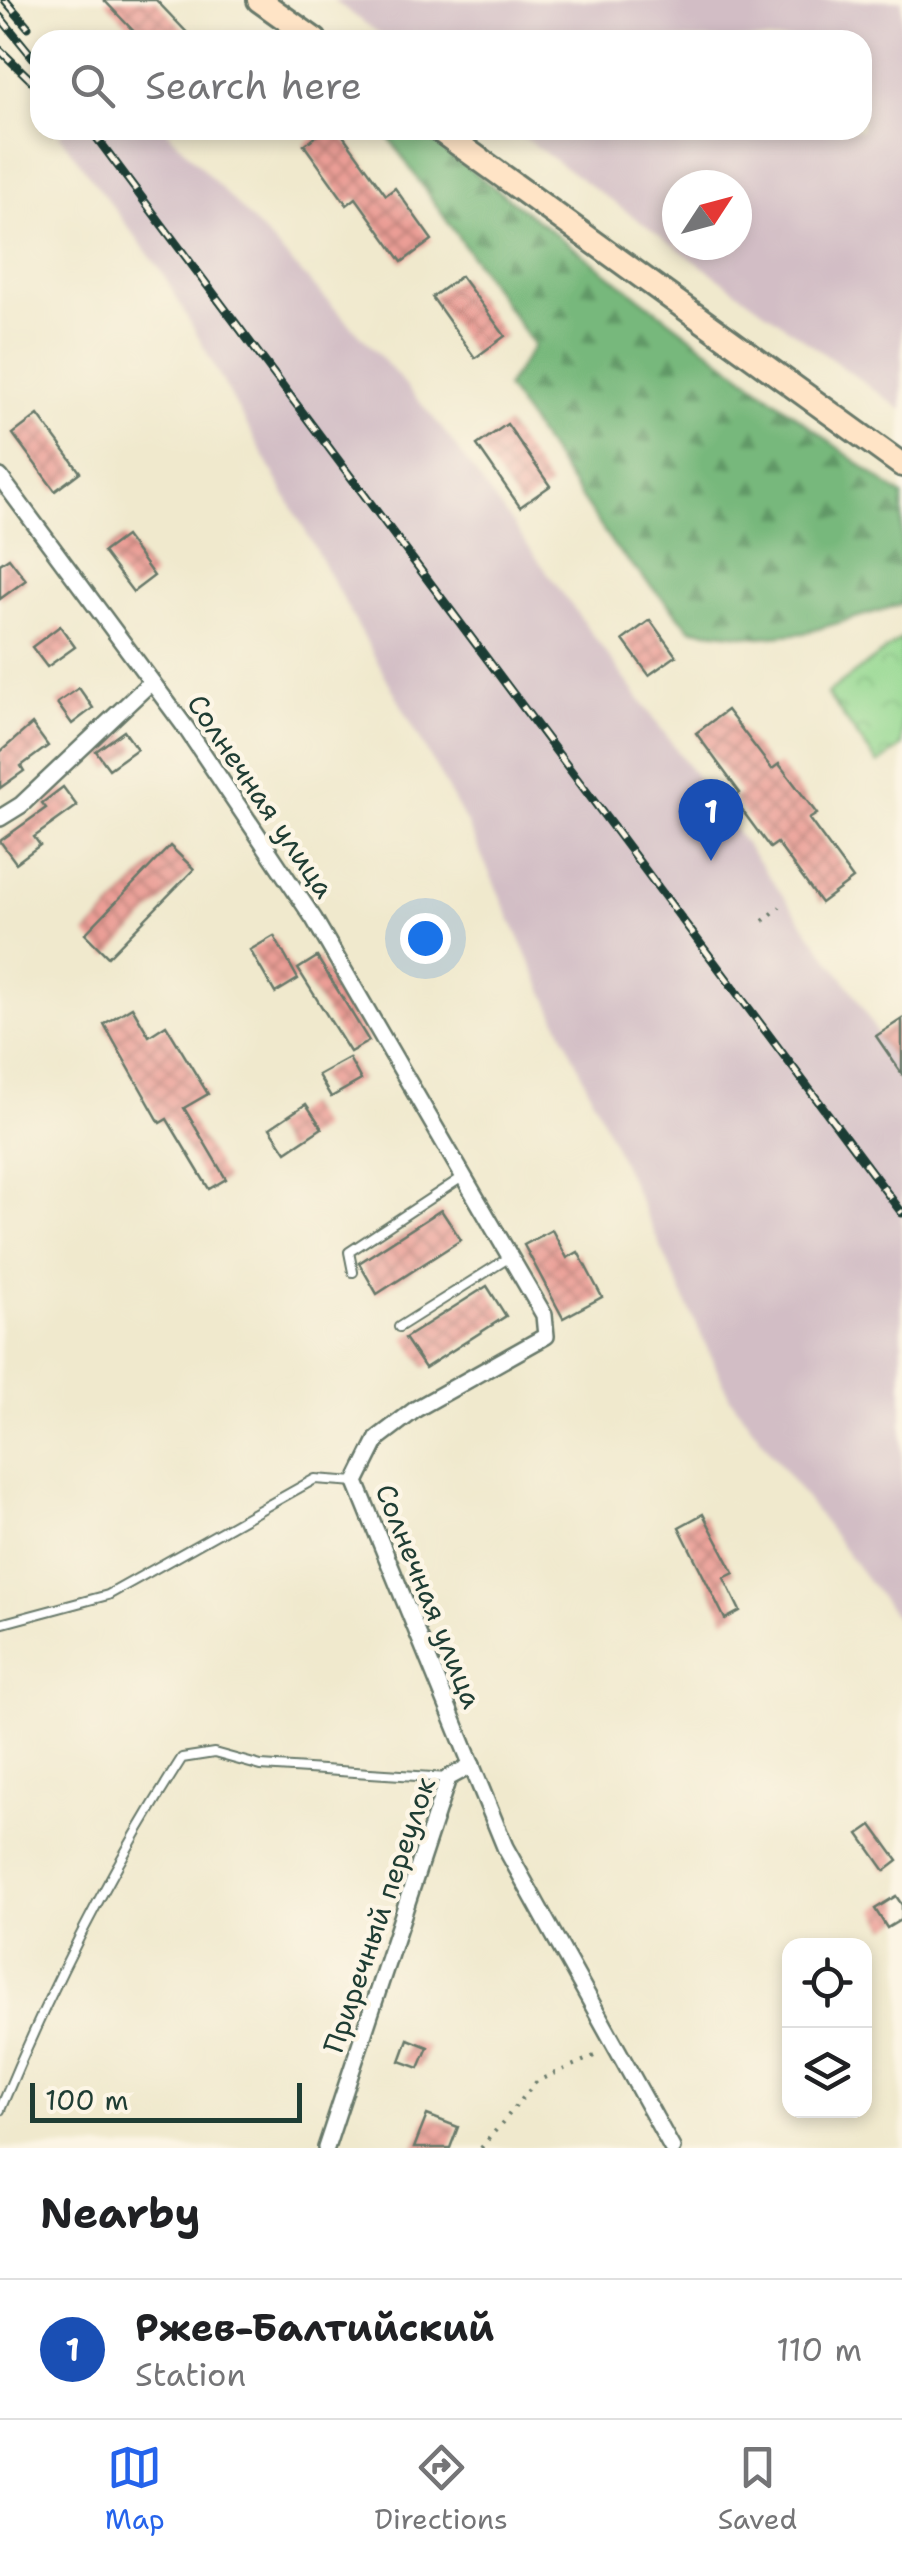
<!DOCTYPE html>
<html lang="en">
<head>
<meta charset="utf-8">
<style>
  :root { --surface:#fff; --page:#f6f6f6; --text:#202124; --muted:#757577; --line:#e0e0e0; --accent:#2563eb }
  body { margin:0; font-family:"Shantell Sans",sans-serif; background:var(--page); color:var(--text) }
  .controls { position:absolute; right:30px; bottom:30px; display:grid; overflow:hidden; border-radius:20px; box-shadow:0 5px 15px #0003 }
  .controls button { width:90px; height:90px; display:grid; place-items:center; padding:0; border:0; border-bottom:2px solid var(--line); background:var(--surface); color:var(--text); font:50px sans-serif }
  .compass { position:absolute; left:662px; top:170px; width:90px; height:90px; border-radius:50%; background:var(--surface); box-shadow:0 5px 15px #0003; rotate:54deg }
  .scale { position:absolute; left:30px; bottom:25px; width:272px; box-sizing:border-box; padding-left:10px; border:5px solid #1f3d34; border-top:0; font-size:28px; line-height:35px; white-space:nowrap; color:#1f3d34; -webkit-text-stroke:8px #fcf5e5; paint-order:stroke }
  .you { position:absolute; left:425px; top:938px; width:35px; height:35px; margin:-25px; border:8px solid #fff; border-radius:50%; background:#1a73e8; box-shadow:0 0 0 15px #1a73e833 }
  .badge { display:grid; place-items:center; width:65px; height:65px; border-radius:50%; background:var(--accent); color:#fff; font-size:32px; font-weight:700 }
  .pin { position:absolute; translate:-50% -82px; filter:drop-shadow(0 2px 5px #0008) }
  .pin::after { content:''; position:absolute; top:52px; width:35px; height:30px; background:inherit; clip-path:polygon(0 0,100% 0,50% 100%) }
  .list { margin:0; padding:0; list-style:none }
  h2 { display:flex; justify-content:space-between; align-items:center; height:130px; margin:0; padding:0 40px; font-size:42px }
  h2 small { font-size:32px; font-weight:400; color:var(--muted) }
  .list li { display:grid; grid-template-columns:65px 1fr auto; gap:30px; align-items:center; box-sizing:border-box; height:140px; padding:0 40px; border-top:2px solid var(--line) }
  .list b { display:block; font-size:38px; white-space:nowrap }
  .list p { margin:0; font-size:32px; white-space:nowrap; color:var(--muted) }
  .list em { font-size:32px; font-style:normal; color:var(--muted) }
  .icon { flex:none; width:55px; height:55px; fill:none; stroke:currentColor; stroke-width:2; stroke-linecap:round; stroke-linejoin:round }
  .map { position:relative; flex:none; width:902px; height:2148px; overflow:hidden }
  .search { position:absolute; background:var(--surface); box-shadow:0 5px 15px #0003; left:30px; right:30px; top:30px; height:110px; display:flex; align-items:center; gap:25px; box-sizing:border-box; padding:0 35px; border-radius:30px; color:var(--muted); font-size:38px }
  .sheet { height:270px; background:var(--surface) }
  nav { display:flex; justify-content:space-around; align-items:center; box-sizing:border-box; height:140px; border-top:2px solid var(--line); background:var(--surface); font-size:28px; color:var(--muted) }
  nav a { display:grid; justify-items:center; gap:5px }
  nav .on { color:var(--accent) }
  .map>svg:first-child { display:block }
</style>
</head>
<body>
<div class="map">
<svg width="902" height="2148" viewBox="0 0 902 2148">
  <defs>
    <pattern id="forest-firs" width="22" height="20" patternUnits="userSpaceOnUse" patternTransform="scale(2.5)"><rect width="22" height="20" fill="#77b87b"/><path d="M5 1l3.5 6h-7zM16 11l3.5 6h-7z" fill="#619766"/></pattern>
    <pattern id="park-crowns" width="20" height="18" patternUnits="userSpaceOnUse" patternTransform="scale(2.5)"><rect width="20" height="18" fill="#94d891"/><path d="M2 6a3 3 0 1 1 6 0M12 15a3 3 0 1 1 6 0" fill="none" stroke="#7fba7e"/></pattern>
    <pattern id="building-cross-hatch" width="8" height="8" patternUnits="userSpaceOnUse" patternTransform="scale(2.5)"><rect width="8" height="8" fill="#eb9e96"/><path d="M0 0l8 8M0 8l8-8" fill="none" stroke="#be827b"/></pattern>
  </defs>
  <rect width="100%" height="100%" fill="#fcf5e5"/>
  <filter id="ink" filterUnits="userSpaceOnUse"><feTurbulence type="fractalNoise" baseFrequency=".01" numOctaves="2"/><feDisplacementMap in="SourceGraphic" scale="20" xChannelSelector="R" yChannelSelector="G"/><feConvolveMatrix kernelMatrix="1 2 1 2 8 2 1 2 1" color-interpolation-filters="sRGB"/></filter>
  <filter id="wash" filterUnits="userSpaceOnUse"><feTurbulence type="fractalNoise" baseFrequency=".0048" numOctaves="4" result="noise"/><feDisplacementMap in="SourceGraphic" scale="40" xChannelSelector="R" yChannelSelector="G"/><feGaussianBlur stdDeviation="2.25" result="paint"/><feColorMatrix in="noise" values="0 0 0 0 0 0 0 0 0 0 0 0 0 0 0 0 0 1.4 0 .05"/><feComposite in="paint" operator="in"/></filter>
  <g filter="url(#wash)">
    <rect width="100%" height="100%" fill="#f0e9cd"/>
    <g fill="#d2bdc5" fill-rule="evenodd">
      <path d="M333 0H902V410L513 130H862V40H388ZM677 185H737V245H677Z"/>
      <path d="M66 130H166L382 358 442 428 854 993 902 1077V1626L730 1398 468 826 164 275 59 135Z"/>
    </g>
    <path fill="url(#forest-firs)" stroke="#4b7a58" stroke-width="2.5" d="M405 130H418L902 496V604L804 633 760 637 691 629 614 546 506 387 534 346 390 139Z"/>
    <path fill="url(#park-crowns)" stroke="#5a8a62" stroke-width="2.5" d="M902 638V746L878 764 827 694Z"/>
    <g id="blocks">
      <g fill="url(#building-cross-hatch)">
        <path d="M104 0H156L194 40H142Z"/>
        <path d="M324 130H339L386 195 395 188 432 240 402 262 356 198 347 205 304 145Z"/>
        <path d="M461 276 505 336 475 358 432 297Z"/>
        <path d="M38 415 80 472 55 491 13 434Z"/>
        <path d="M507 424 550 486 520 507 477 445Z"/>
        <path d="M125 536 154 576 133 592 103 552Z"/>
        <path d="M9 558 26 580 0 599V564Z"/>
        <path d="M650 620 676 656 649 675 623 640Z"/>
        <path d="M60 626 75 647 47 667 32 647Z"/>
        <path d="M79 688 93 708 72 724 57 703Z"/>
        <path d="M727 710 772 769 779 764 817 814 809 819 853 879 821 903 777 843 770 848 733 798 740 793 696 733Z"/>
        <path d="M32 724 48 746 21 766 24 771 0 788V752Z"/>
        <path d="M124 731 137 749 109 769 96 751Z"/>
        <path d="M63 787 77 806 34 837 40 845 16 863 0 841 46 808 42 803Z"/>
        <path d="M170 846 194 869 108 957 85 934Z"/>
        <path d="M274 936 298 979 275 993 250 950Z"/>
        <path d="M317 957 369 1041 350 1052 298 969Z"/>
        <path d="M132 1007 149 1036 166 1025 208 1094 184 1108 226 1179 209 1189 167 1119 160 1123 104 1024Z"/>
        <path d="M902 1019V1074L876 1036Z"/>
        <path d="M349 1058 361 1080 331 1097 318 1075Z"/>
        <path d="M306 1104 322 1128 286 1152 270 1128Z"/>
        <path d="M441 1210 461 1240 377 1294 359 1263Z"/>
        <path d="M552 1230 567 1258 578 1252 602 1297 563 1318 524 1245Z"/>
        <path d="M487 1286 506 1316 425 1368 405 1338Z"/>
        <path d="M703 1514 734 1573 724 1578 740 1611 725 1619 679 1527Z"/>
        <path d="M872 1825 898 1861 885 1871 859 1834Z"/>
        <path d="M896 1896 902 1905V1919L887 1928 875 1909Z"/>
        <path d="M408 2039 428 2047 419 2068 400 2061Z"/>
        <path d="M427 2115 458 2127 450 2148H414Z"/>
      </g>
    </g>
  </g>
  <g filter="url(#ink)">
    <use href="#blocks" fill-opacity="0" stroke="#68796a" stroke-width="2.5"/>
    <g fill="none" stroke-linecap="round" stroke-linejoin="round">
      <defs>
        <g id="lane">
          <path d="M353 1272 349 1252 464 1176"/>
          <path d="M399 1327 510 1257"/>
          <path d="M0 1624 108 1595 315 1479 356 1482"/>
          <path d="M0 2110C50 1989 111 1869 182 1758L214 1753 261 1766 448 1778"/>
        </g>
        <g id="street">
          <path d="M0 477 186 728 314 919 544 1315 546 1336 416 1409 378 1438 356 1482 505 1847 672 2148"/>
          <path d="M0 818 21 805 151 682"/>
          <path d="M326 2148 448 1778 472 1765"/>
        </g>
        <g id="secondary">
          <path d="M259 0 315 40"/>
          <path d="M439 130 902 465"/>
        </g>
      </defs>
      <use href="#lane" stroke="#68796a" stroke-width="12"/>
      <use href="#street" stroke="#68796a" stroke-width="20"/>
      <use href="#secondary" stroke="#68796a" stroke-width="28"/>
      <g stroke="#68796a" stroke-width="4" stroke-dasharray="2.5 8" stroke-linecap="butt">
        <path d="M690 820 708 808"/>
        <path d="M763 921 780 907"/>
        <path d="M481 2148 537 2081 599 2054"/>
      </g>
      <use href="#lane" stroke="#fff" stroke-width="8"/>
      <use href="#street" stroke="#fff" stroke-width="15"/>
      <use href="#secondary" stroke="#ffe4c6" stroke-width="22"/>
      <defs>
        <g id="rail">
          <path d="M5 0 28 27"/>
          <path d="M0 17 40 66"/>
          <path d="M0 50 40 89"/>
          <path d="M91 130 902 1213"/>
        </g>
      </defs>
      <use href="#rail" stroke="#1f3d34" stroke-width="9"/>
      <use href="#rail" stroke="#fcf5e5" stroke-width="5" stroke-dasharray="15" stroke-linecap="butt"/>
    </g>
  </g>
  <g text-anchor="middle" dominant-baseline="central" stroke-width="9" stroke-linejoin="round" paint-order="stroke">
    <g font-size="28" fill="#1f3d34" stroke="#fcf5e5">
      <text transform="translate(261 796) rotate(56)">Солнечная улица</text>
      <text transform="translate(429 1596) rotate(68)">Солнечная улица</text>
      <text transform="translate(379 1915) rotate(-71)">Приречный переулок</text>
    </g>
  </g>
</svg>
<div class="controls">
<button><svg class="icon" aria-label="locate" viewBox="0 0 24 24"><circle cx="12" cy="12" r="6"/><path d="M12 2v4M12 18v4M2 12h4M18 12h4"/></svg></button>
<button><svg class="icon" aria-label="layers" viewBox="0 0 24 24"><path d="M12 4l9 5-9 5-9-5zM3 14l9 5 9-5"/></svg></button>
</div>
<svg class="compass" viewBox="-18 -18 36 36"><path d="M0-13l5 13h-10z" fill="#e53935"/><path d="M0 13l5-13h-10z" fill="#757577"/></svg>
<div class="scale">100 m</div>
<div class="you"></div>
<div class="pin badge" style="left:711px;top:861px;background:#1a4fb4">1</div>
<div class="search"><svg class="icon" aria-label="search" viewBox="0 0 24 24"><circle cx="10" cy="10" r="6"/><path d="M15 15l6 6"/></svg>Search here</div>
</div>
<section class="sheet">
<h2>Nearby<small></small></h2>
<ul class="list">
<li><span class="badge" style="background:#1a4fb4">1</span><div><b>Ржев-Балтийский</b><p>Station</p></div><em>110 m</em></li>
</ul>
</section>
<nav>
<a class="on"><svg class="icon" aria-label="map" viewBox="0 0 24 24"><path d="M3 6l6-2 6 2 6-2v14l-6 2-6-2-6 2zM9 4v14M15 6v14"/></svg>Map</a>
<a><svg class="icon" aria-label="directions" viewBox="0 0 24 24"><path d="M12 3l9 9-9 9-9-9zM9 14v-3h6M13 9l2 2-2 2"/></svg>Directions</a>
<a><svg class="icon" aria-label="saved" viewBox="0 0 24 24"><path d="M7 4h10v16l-5-4-5 4z"/></svg>Saved</a>
</nav>
</body>
</html>
